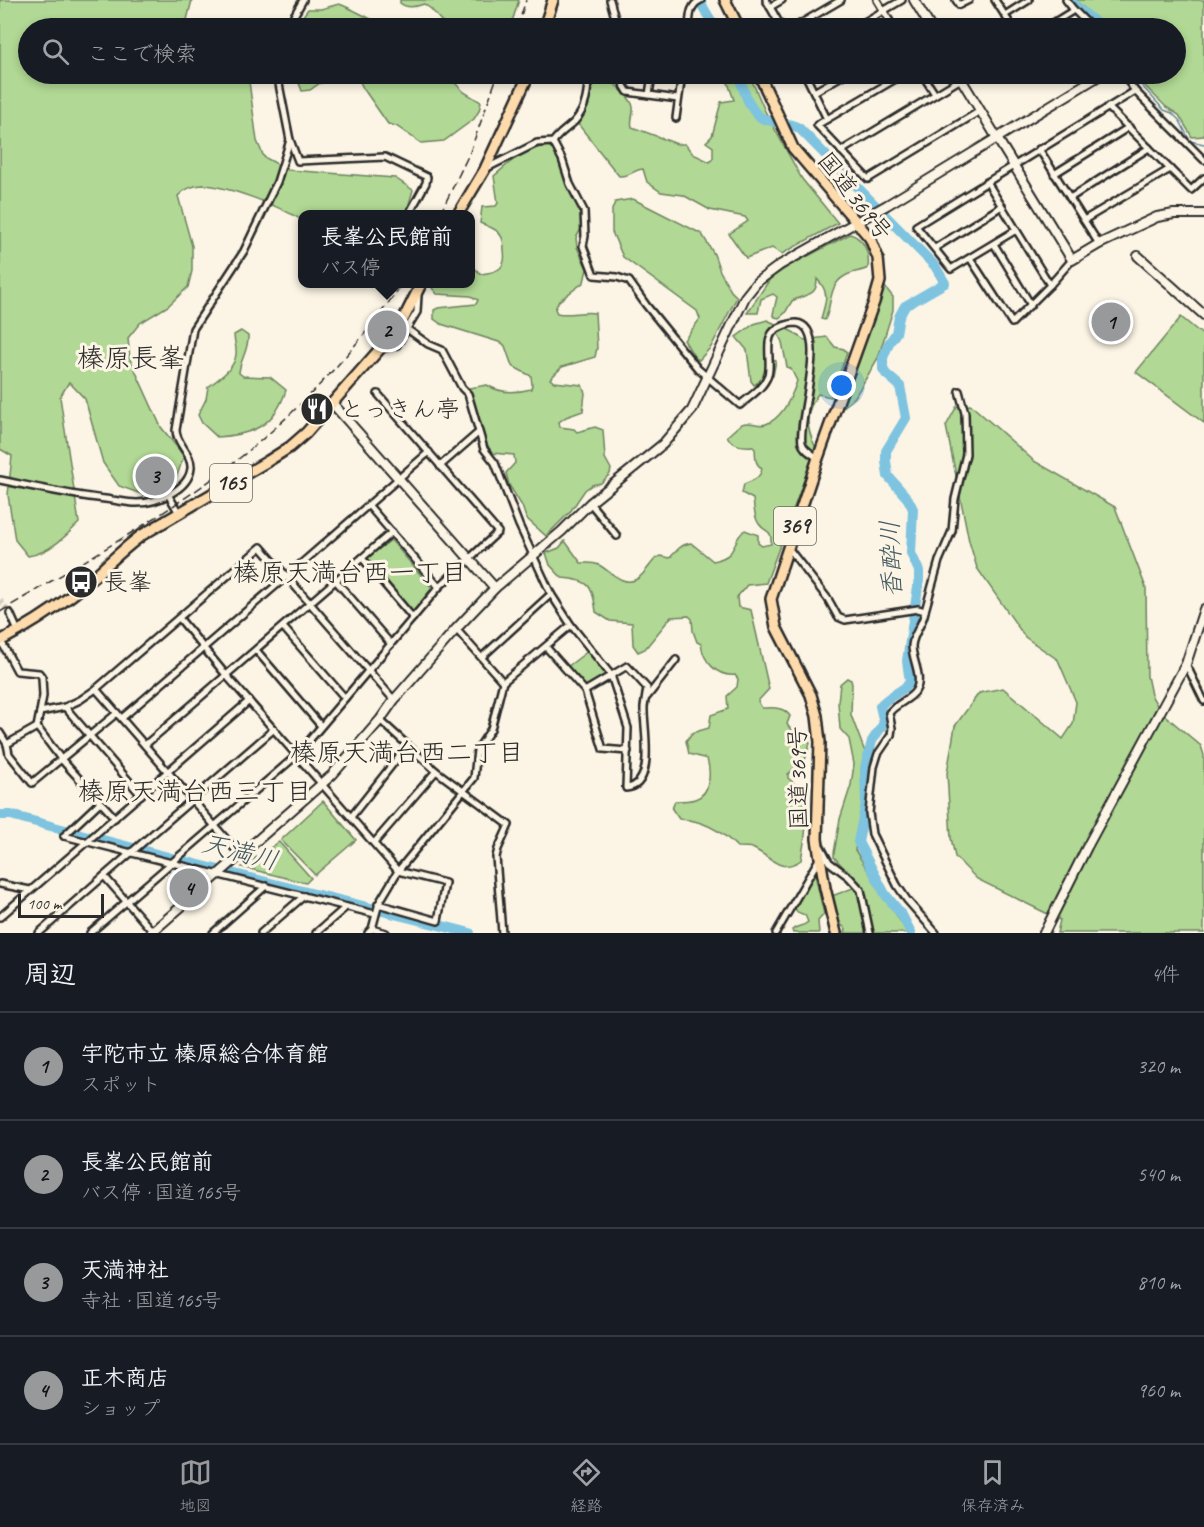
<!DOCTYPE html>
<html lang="ja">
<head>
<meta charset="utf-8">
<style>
  :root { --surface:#171b24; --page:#20242c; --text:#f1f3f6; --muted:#9ea1a6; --line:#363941; --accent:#98999b }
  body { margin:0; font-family:Caveat,"Klee One",sans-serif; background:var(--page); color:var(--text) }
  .scale { position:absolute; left:18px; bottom:15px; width:86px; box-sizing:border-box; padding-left:6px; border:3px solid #2b2b2b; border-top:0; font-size:16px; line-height:21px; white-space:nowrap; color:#2b2b2b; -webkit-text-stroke:4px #fcf5e5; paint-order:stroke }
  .you { position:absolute; left:842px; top:386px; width:21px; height:21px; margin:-15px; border:4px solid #fff; border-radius:50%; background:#1a73e8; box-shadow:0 0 0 9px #1a73e833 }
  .badge { display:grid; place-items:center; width:39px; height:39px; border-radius:50%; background:var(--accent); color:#111; font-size:20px; font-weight:700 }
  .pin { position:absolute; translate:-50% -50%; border:3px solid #fff; box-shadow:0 2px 6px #0006 }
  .popup { position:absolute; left:298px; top:210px; width:177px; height:78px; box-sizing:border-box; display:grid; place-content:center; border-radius:12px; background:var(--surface); filter:drop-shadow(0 2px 4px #0005); font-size:20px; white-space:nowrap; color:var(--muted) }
  .popup b { font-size:22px; color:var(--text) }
  .popup::after { content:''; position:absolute; left:50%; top:100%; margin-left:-12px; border:12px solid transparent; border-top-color:var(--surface) }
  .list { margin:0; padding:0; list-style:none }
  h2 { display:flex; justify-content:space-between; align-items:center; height:78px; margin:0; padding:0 24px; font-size:26px }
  h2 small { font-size:20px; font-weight:400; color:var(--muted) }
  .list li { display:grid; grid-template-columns:39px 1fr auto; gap:18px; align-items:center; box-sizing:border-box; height:108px; padding:0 24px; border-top:2px solid var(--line) }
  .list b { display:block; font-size:22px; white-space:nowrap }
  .list p { margin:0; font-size:20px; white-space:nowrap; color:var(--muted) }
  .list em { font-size:20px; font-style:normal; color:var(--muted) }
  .icon { flex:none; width:33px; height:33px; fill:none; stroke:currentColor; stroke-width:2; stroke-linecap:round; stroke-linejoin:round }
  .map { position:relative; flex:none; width:1204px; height:933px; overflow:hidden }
  .search { position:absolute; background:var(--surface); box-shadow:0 3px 9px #0003; left:18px; right:18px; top:18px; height:66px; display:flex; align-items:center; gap:15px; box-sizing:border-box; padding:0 21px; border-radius:33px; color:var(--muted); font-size:22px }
  .sheet { height:510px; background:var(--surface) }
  nav { display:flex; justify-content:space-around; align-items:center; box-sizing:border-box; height:84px; border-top:2px solid var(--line); background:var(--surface); font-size:16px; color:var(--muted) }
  nav a { display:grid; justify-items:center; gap:3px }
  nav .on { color:var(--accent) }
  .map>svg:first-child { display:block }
</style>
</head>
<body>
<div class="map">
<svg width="1204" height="933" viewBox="0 0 1204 933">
  <rect width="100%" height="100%" fill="#fcf5e5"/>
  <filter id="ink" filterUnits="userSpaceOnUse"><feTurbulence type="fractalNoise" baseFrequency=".0167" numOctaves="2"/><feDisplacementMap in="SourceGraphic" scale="12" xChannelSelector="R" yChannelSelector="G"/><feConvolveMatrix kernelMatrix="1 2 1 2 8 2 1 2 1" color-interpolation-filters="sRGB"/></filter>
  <g filter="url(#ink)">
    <g fill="#b1d894" stroke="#6e8260" stroke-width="1.5">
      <path d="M0 0H192L187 20 189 28H28V74H248L257 141 264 157 288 170 395 178 413 190 406 214H303V221C282 207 228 186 203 185 194 185 184 189 178 196L192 246V271L188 287 168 306 140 323 128 338 130 359 161 427 184 456 174 484 144 495 119 486 103 463 85 399 69 382 60 397 79 523C65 537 49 553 28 556L15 540 8 495 12 456 0 449Z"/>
      <path d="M400 0H519L510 28H447L431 9 424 4C416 7 407 9 400 3Z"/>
      <path d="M1075 0H1204V136L1192 137 1179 115 1166 107 1141 82 1136 74H1176V28H1107Z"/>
      <path d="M339 4C351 8 360 14 371 19 379 22 388 22 394 28H294L308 9H321Z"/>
      <path d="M302 74H338L333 81 320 83 310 90 302 91 299 83Z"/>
      <path d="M356 74H446L464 92 481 102 479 111 474 119 444 141 421 143 396 126 388 124 363 88Z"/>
      <path d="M595 74H603C611 81 632 97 633 107 634 114 630 120 632 127L677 144H685L693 154 710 162 713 158V147L706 142 712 136 721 102 734 100 727 80 730 76 749 74 765 111 802 179 838 223 782 254 772 248 746 258 729 234 748 221 745 217 710 210 683 195 661 192 647 182 643 169C634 169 633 176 619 176L578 124 588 107Z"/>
      <path d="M548 146 555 151 568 186 580 211 582 227 576 238 577 247 587 269 584 282 559 301 555 309 557 313C569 316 582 311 595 313L597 348 595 357 562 367 550 379 554 382 582 385 585 393 583 411 566 417 559 422 560 427 574 429 577 432 595 427 603 430 605 458 611 469 610 474 601 483 592 485 585 490 570 512 546 536 526 518 522 506 509 485 506 473 515 463 514 455 492 453 484 438 469 388 487 385C501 394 516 393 531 389L532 385 531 376 512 366 505 346 502 343 441 324 434 319V310L438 308 476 304 478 300 471 296 437 294 432 288 431 284H471V265L481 274C497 272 507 269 504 251 504 247 504 240 501 236 498 229 487 226 480 223L482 207 496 206 498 203 494 176C513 160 522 149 548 146Z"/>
      <path d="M633 199 702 234 714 254 720 271 731 291 737 297 711 347 699 360 695 358 684 340 700 319 697 311 623 257 612 232V210L615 202Z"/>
      <path d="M850 234C864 238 870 253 868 268 861 272 852 271 845 276 828 285 832 306 825 320L821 319C825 302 831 294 817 279 817 298 805 293 792 301L785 313 779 318 775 317 773 314 777 297 773 294 761 299 758 313H747L770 279 789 266Z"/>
      <path d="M885 287 893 297V310L878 358 855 397 840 410Z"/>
      <path d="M1181 317 1204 336V423L1136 372Z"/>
      <path d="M767 320 793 332 804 340 827 337 835 347 844 349 847 353 831 397 818 394C804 413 806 428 816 448L766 583 747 585 737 597 738 607 751 610 769 689 758 701 762 708C773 708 783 706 790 716L787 724C790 731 796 731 803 732L810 743 805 760 788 774V778C814 798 806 832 801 860 779 875 771 856 752 848 748 847 742 847 737 847 721 830 703 820 679 819L672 809 675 801C681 801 689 801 695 799 711 794 711 772 707 759L689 754 686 741 692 733 709 728 711 715 728 709 727 696 737 687 738 679 735 675C717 677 703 661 701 644L697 642 693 631 692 619 689 616 671 617 645 649 638 652 633 645 632 623 610 621 596 612C593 585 589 580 562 578L550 565 546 553 559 548 565 541 581 563C587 563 593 562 599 565 610 571 623 587 637 579 644 575 650 564 656 558L660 556 670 558C676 551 681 544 691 543L713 561C741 555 729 542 745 530L758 535V543L762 546 771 544C772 528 766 534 759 524 754 518 754 506 753 499L742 493 744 484C752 481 761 478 762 468 754 464 756 456 755 449L752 446C742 447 732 446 727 436 733 432 737 426 742 424 750 420 758 427 766 424 783 418 792 396 797 381L791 369 787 367 782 342 778 334 768 333 767 356 776 361 773 376 765 377 754 385 751 381 747 350 736 337 754 324Z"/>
      <path d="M241 331 248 336C249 349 240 360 239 373L243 376 270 377 286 390C275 426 252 435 217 437L202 423 198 415 206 399 208 387C218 379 235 369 236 354 237 348 234 341 234 335Z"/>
      <path d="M971 405 1034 461 1115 507 1146 588 1147 676 1151 695 1161 712 1201 746 1204 755V933H1057L1060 920 977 879 955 857 951 838 947 773 955 726 979 693 1003 688 1063 739 1073 724 1076 702 1058 660 1025 637 977 568 969 541 946 426 957 406Z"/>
      <path d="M391 540 432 588 413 612 367 558Z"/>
      <path d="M588 651 606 675 585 687 567 667Z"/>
      <path d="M847 678 851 680 852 684 851 715 865 752 863 805 855 850 908 933H845L846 929 837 921 832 896 853 888 857 882 834 857V853L840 819 851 785 854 764 849 739 840 729 838 702 840 684Z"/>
      <path d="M323 801 356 840 315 875 281 840Z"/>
      <path d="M279 842 311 878 306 883 242 867Z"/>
      <path d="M814 870 824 914 818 921 819 933H793L792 930C797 925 803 927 808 922L805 915 797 912 795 908Z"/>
    </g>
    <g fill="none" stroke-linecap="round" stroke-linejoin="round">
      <path stroke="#5d8697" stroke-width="1.5" d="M1131 74 1164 110 1172 113 1180 121 1190 141 1204 144"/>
      <g stroke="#7ec3df" stroke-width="10">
        <path d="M699 0 715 28"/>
        <path d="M1071 0 1076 7 1102 28"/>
        <path d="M738 74C744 88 749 116 767 120 778 123 789 122 799 128L935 266 945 283 905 306 899 317 896 333 889 343 883 358V369L886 374 900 386 906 418 886 451V461L888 476 908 499 913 509 911 553 919 571V580L907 661 910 682C903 692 890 694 880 706L884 723 872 741 865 768 866 803 858 842 885 894 902 915 911 933"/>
        <path d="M0 815H11C163 858 317 894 470 933"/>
      </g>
      <path stroke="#d2cdc0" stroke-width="5" stroke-dasharray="5 2.5" stroke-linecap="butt" d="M0 600 10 613"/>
      <defs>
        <g id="street">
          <path d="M610 0 615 18 612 28"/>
          <path d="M766 0 782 28"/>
          <path d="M877 0 894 28"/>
          <path d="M956 0 959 5 969 0"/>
          <path d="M995 0 1013 28"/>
          <path d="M1066 0 1074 10 1092 28"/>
          <path d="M770 7 782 0"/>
          <path d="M1005 15 1029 0"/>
          <path d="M287 28 303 0"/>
          <path d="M689 28C690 17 689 5 701 0"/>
          <path d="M793 28 841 0"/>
          <path d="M854 28 902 0"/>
          <path d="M1045 28 1074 10"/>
          <path d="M277 74 290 140 298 161 385 157 427 177 426 183 409 214"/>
          <path d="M624 74 623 84 628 92 678 99"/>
          <path d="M805 74 827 119"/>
          <path d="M904 74 817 125 868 179 980 111"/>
          <path d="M922 74 935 94"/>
          <path d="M1123 74 1135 91 1204 160"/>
          <path d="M814 92 845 74"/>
          <path d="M649 95 652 74"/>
          <path d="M1108 107 1191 190 1204 178"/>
          <path d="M676 118 682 74"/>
          <path d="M553 142 562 159 570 184 584 211 585 236 583 246 594 275 617 277 629 281 646 305 698 369 740 405C750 396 763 389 768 375 772 363 764 340 774 331 779 327 789 323 796 323 831 326 797 420 802 443 804 450 812 454 818 458"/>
          <path d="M1039 149 1099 244"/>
          <path d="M841 151 961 79"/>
          <path d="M487 168 537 143 553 142C559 133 567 129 574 122 587 108 588 91 588 74"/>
          <path d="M1054 174 1129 127"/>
          <path d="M987 182 1050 285"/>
          <path d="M1070 198 1149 148"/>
          <path d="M1084 220 1170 169"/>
          <path d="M1016 230 951 269 916 226 1135 91"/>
          <path d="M994 244 1031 305"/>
          <path d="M935 248 1002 206"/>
          <path d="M970 258 1012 323 1050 285 1072 260"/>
          <path d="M407 329 428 344 442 350 462 388 468 394 484 449 495 463 519 525 551 594 571 625 611 675 628 728 626 788C657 786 643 727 644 707 645 701 646 695 647 688L627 666 585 691"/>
          <path d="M382 349 397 345 417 312 418 295"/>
          <path d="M440 466 478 433"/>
          <path d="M0 480C35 487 70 495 105 499 115 500 127 503 137 503 156 503 189 490 191 468 192 453 176 444 176 430L193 329 244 251 277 182 290 140"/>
          <path d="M169 496 179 513"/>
          <path d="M590 503 617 536"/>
          <path d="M369 506 439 587"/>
          <path d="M789 549 828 599 838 617 845 620 918 609 925 611C923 625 913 633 912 646 912 659 922 675 917 688 913 699 896 703 889 713L892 728 891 735 878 754 874 767 869 813 872 834 897 885 907 900 936 933"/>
          <path d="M362 558 413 618"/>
          <path d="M287 576 429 452"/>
          <path d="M336 581 391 644"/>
          <path d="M925 611 939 561 952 531 955 499 966 454 965 413 959 391"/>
          <path d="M10 613 18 631"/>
          <path d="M180 619 226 675 398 871 445 883 438 921 378 904"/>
          <path d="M283 627 345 698"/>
          <path d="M456 629 503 682"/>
          <path d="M1 641 17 671 39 673 42 677 43 696 40 712 65 707"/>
          <path d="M546 647 585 691 603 749 628 751"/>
          <path d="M256 650 321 726"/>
          <path d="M482 657 551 594"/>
          <path d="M1186 664 1204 701"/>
          <path d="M96 689 240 855"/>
          <path d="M647 697 676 660"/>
          <path d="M40 712 37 727 61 759 115 818"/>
          <path d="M122 718 287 576"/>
          <path d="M380 720 436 771 509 825 498 849 496 857 502 933"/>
          <path d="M37 727 7 744 9 754 32 783 117 713"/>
          <path d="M0 733 7 744"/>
          <path d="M145 745 392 532"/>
          <path d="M141 795 65 707 80 700 96 689 261 547 394 700"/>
          <path d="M351 817 407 746"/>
          <path d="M64 836 375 914"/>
          <path d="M64 836 100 802"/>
          <path d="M374 843 436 771"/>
          <path d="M821 847 829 862 849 877 861 890 870 933"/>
          <path d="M0 884 30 890"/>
          <path d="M0 917 249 701"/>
          <path d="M372 929 386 933"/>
          <path d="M39 933 104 876"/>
          <path d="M90 933 297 755 439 587 498 532 378 394"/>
          <path d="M154 933 104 876 274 729"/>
          <path d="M213 933 266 886"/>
          <path d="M261 933 304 896"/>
          <path d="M316 933 346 907"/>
          <path d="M368 933 372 929 379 903 398 871 474 778 477 750 491 729 503 682 571 625"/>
          <path d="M776 933 819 859"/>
        </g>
        <g id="secondary">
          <path d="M914 0 931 28"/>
          <path d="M958 74 997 138 1102 74"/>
          <path d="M1138 256 1204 315"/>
          <path d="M333 404 495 588"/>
          <path d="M151 933 332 775 380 720 394 700 456 629 495 588 562 531 590 503 663 444 692 410 745 297 757 282 780 265 887 205 997 138 1072 260 1099 244 1157 217 1174 214H1204"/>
          <path d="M1044 933 1087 847 1186 664 1204 609"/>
        </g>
        <g id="highway">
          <path d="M725 0 739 28"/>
          <path d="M544 28 553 0"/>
          <path d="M759 74 793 148 870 238 878 258 880 281 874 302 818 458 771 599 776 627 811 695 817 716 820 742 817 839 825 888 836 933"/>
          <path d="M458 214 485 169 529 74"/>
          <path d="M0 641C25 628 49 613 71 596 96 577 116 554 142 535L268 461 290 447 306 433 400 326 421 284"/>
        </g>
      </defs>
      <use href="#street" stroke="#2b2b2b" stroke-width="10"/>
      <use href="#secondary" stroke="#2b2b2b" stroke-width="12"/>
      <use href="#highway" stroke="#2b2b2b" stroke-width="14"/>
      <use href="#street" stroke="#fcf5e5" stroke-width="5"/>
      <use href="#secondary" stroke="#fcf5e5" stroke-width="8"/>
      <use href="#highway" stroke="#fedbac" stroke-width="9"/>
      <g stroke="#2b2b2b" stroke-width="1.5" stroke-dasharray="9 4.5" stroke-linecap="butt">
        <path d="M517 28 526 0"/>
        <path d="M440 214 470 152 498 74"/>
        <path d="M0 612C75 566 153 523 223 471 292 419 353 354 402 284"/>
      </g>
    </g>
  </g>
  <defs>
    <symbol id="restaurant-disc" viewBox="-11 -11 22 22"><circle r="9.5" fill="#2b2b2b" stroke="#fcf5e5"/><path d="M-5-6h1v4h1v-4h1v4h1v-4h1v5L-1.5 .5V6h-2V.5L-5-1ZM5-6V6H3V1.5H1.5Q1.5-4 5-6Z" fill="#fff"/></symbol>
    <symbol id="bus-disc" viewBox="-11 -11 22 22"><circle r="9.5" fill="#2b2b2b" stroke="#fcf5e5"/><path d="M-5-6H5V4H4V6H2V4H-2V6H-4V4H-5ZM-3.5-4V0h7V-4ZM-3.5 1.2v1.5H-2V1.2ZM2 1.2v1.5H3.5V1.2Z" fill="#fff"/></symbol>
  </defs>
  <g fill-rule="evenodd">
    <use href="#restaurant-disc" x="298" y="390" width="38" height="38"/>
    <use href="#bus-disc" x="62" y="563" width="38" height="38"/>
  </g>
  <g text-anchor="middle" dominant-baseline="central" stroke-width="6" stroke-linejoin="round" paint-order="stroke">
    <g fill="#fcf5e5" stroke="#6a6863" stroke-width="1.5">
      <rect x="210" y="464" width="42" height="38" rx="4.5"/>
      <rect x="774" y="507" width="42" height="38" rx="4.5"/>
    </g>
    <g font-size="22" font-weight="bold" fill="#2b2b2b">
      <text x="231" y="483">165</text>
      <text x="795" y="526">369</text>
    </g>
    <g font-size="24" fill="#2b2b2b" stroke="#fcf5e5">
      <text transform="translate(855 196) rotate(52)">国道369号</text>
      <text transform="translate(798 778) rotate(-91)">国道369号</text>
    </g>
    <g font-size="24" fill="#2b2b2b" stroke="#fcf5e5" text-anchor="start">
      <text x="340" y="409">とっきん亭</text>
      <text x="104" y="582">長峯</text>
    </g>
    <g font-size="26" font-style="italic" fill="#445961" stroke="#fcf5e5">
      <text transform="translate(891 559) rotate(-92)">香酔川</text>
      <text transform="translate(240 852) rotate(14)">天満川</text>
    </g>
    <g font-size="26" fill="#2b2b2b" stroke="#fcf5e5">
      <text x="350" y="572">榛原天満台西一丁目</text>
      <text x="407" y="752">榛原天満台西二丁目</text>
      <text x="195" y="791">榛原天満台西三丁目</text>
    </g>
    <g font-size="27" fill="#2b2b2b" stroke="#fcf5e5">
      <text x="131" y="358">榛原長峯</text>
    </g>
  </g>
</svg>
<div class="scale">100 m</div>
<div class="you"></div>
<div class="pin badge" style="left:1111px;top:322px">1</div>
<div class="pin badge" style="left:387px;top:330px">2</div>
<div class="popup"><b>長峯公民館前</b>バス停</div>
<div class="pin badge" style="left:155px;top:476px">3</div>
<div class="pin badge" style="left:189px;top:888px">4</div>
<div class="search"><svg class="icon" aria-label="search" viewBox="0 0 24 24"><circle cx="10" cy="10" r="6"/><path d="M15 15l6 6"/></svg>ここで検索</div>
</div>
<section class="sheet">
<h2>周辺<small>4件</small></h2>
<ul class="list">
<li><span class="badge">1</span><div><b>宇陀市立 榛原総合体育館</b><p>スポット</p></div><em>320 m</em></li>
<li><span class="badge">2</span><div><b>長峯公民館前</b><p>バス停 · 国道165号</p></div><em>540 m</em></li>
<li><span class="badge">3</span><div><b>天満神社</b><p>寺社 · 国道165号</p></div><em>810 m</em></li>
<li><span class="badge">4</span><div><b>正木商店</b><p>ショップ</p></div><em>960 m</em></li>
</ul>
</section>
<nav>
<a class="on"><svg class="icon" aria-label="map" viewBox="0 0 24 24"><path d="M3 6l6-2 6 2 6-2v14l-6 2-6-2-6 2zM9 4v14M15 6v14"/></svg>地図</a>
<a><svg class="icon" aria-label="directions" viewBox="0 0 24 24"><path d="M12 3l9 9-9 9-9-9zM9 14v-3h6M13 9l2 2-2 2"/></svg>経路</a>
<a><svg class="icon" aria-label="saved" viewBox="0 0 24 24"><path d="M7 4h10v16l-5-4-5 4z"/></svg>保存済み</a>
</nav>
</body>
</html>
